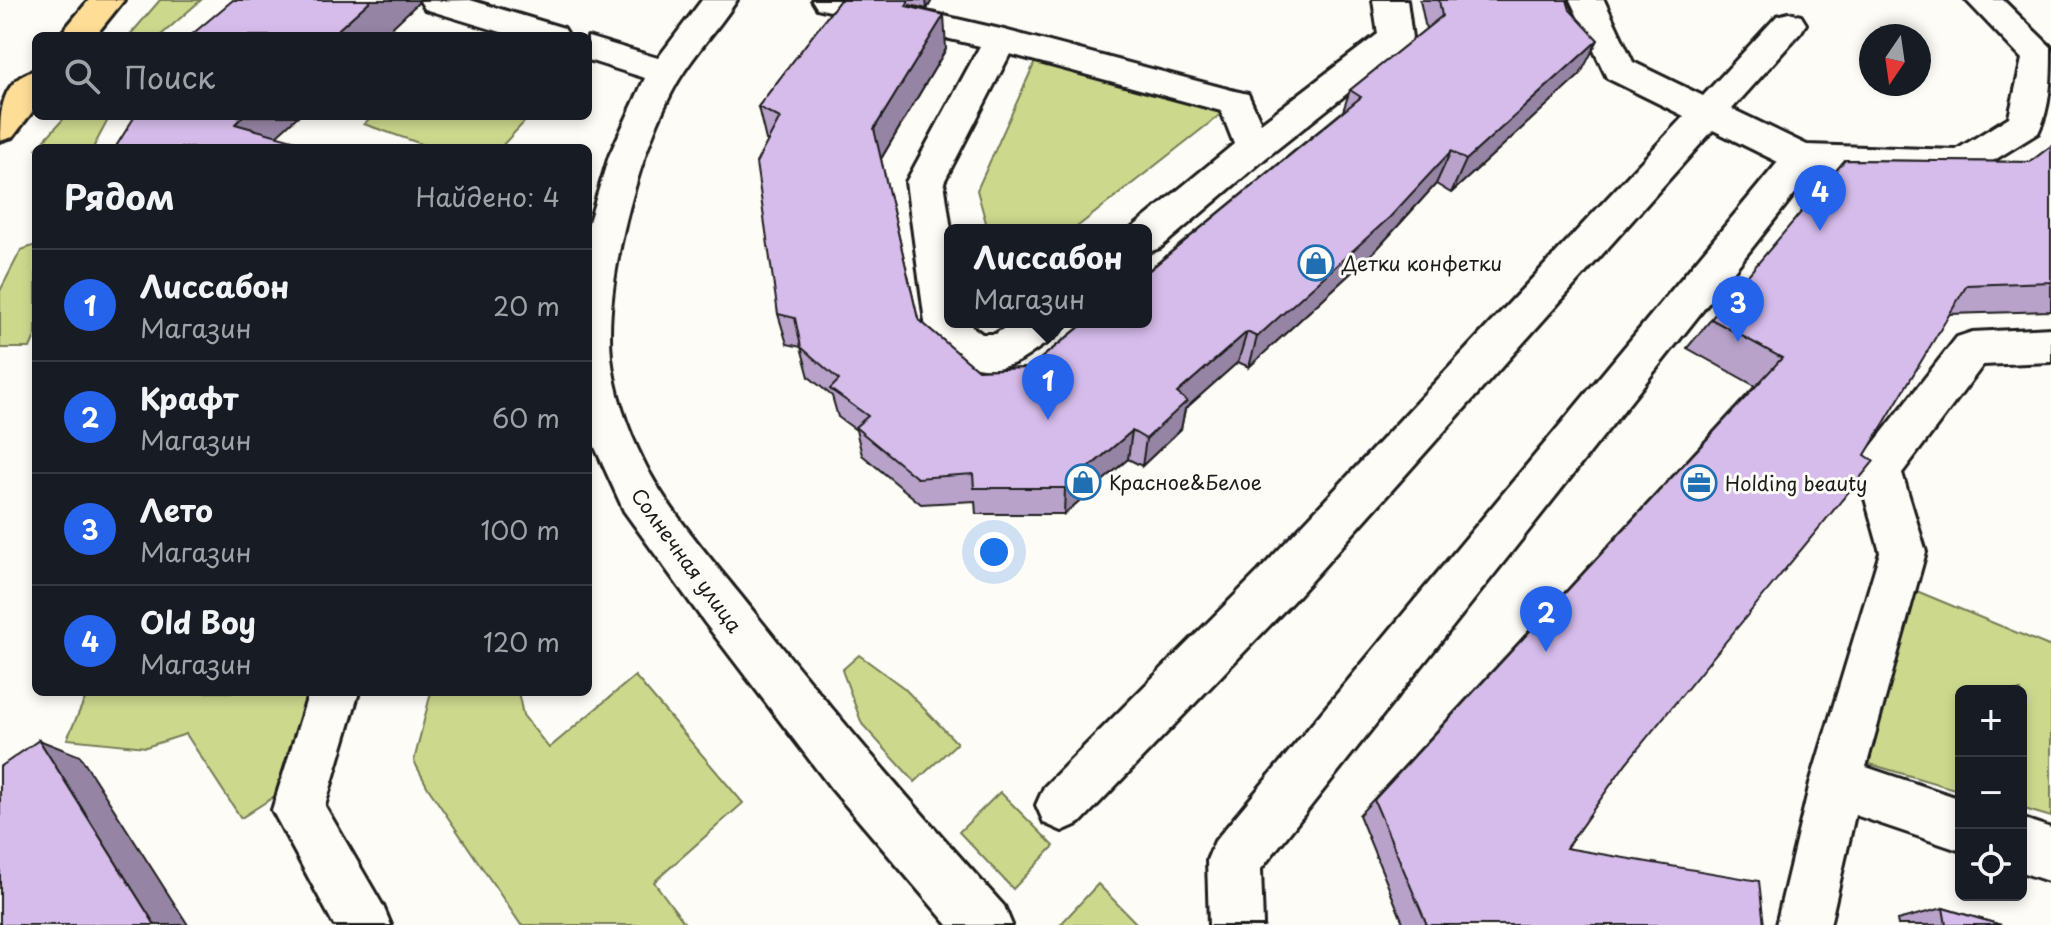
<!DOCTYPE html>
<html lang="ru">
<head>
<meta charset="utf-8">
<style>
  :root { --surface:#171b24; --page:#242831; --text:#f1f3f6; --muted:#9ea1a6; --line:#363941; --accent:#2563eb }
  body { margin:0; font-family:"Playpen Sans",sans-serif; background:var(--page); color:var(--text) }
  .controls { position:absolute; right:24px; bottom:24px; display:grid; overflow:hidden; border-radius:12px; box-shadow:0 4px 12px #0003 }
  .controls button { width:72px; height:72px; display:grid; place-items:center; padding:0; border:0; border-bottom:2px solid var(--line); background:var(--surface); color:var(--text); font:40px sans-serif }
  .compass { position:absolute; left:1859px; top:24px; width:72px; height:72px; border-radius:50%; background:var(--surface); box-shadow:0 4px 12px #0003; rotate:193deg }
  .you { position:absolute; left:994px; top:552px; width:28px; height:28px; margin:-20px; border:6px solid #fff; border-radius:50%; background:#1a73e8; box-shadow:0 0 0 12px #1a73e833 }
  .badge { display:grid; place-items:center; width:52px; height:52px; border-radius:50%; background:var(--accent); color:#fff; font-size:26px; font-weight:700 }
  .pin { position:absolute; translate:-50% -66px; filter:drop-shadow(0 2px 4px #0008) }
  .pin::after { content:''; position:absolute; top:42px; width:28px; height:24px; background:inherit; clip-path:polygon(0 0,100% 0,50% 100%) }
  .popup { position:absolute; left:944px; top:224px; width:208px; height:104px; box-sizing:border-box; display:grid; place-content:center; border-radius:12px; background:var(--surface); filter:drop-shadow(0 2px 6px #0005); font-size:26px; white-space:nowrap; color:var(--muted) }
  .popup b { font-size:30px; color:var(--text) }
  .popup::after { content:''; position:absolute; left:50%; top:100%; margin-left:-16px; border:16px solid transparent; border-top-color:var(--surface) }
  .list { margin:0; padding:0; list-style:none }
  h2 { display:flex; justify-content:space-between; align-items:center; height:104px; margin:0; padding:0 32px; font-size:34px }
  h2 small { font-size:26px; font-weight:400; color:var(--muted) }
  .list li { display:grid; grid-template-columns:52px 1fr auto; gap:24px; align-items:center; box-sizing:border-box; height:112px; padding:0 32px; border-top:2px solid var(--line) }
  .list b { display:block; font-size:30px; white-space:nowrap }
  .list p { margin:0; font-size:26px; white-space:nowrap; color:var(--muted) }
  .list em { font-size:26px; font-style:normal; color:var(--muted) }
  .icon { flex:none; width:44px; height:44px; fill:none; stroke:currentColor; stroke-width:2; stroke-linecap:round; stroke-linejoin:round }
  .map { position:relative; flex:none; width:2051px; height:925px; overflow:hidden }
  .search { position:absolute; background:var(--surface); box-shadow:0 4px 12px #0003; left:32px; top:32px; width:560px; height:88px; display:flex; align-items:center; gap:20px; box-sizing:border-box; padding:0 28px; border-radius:12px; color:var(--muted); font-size:30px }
  .panel { position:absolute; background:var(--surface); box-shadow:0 4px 12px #0003; left:32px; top:144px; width:560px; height:552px; border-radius:12px }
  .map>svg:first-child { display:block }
</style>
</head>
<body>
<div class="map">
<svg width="2051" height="925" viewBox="0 0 2051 925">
  <rect width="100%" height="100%" fill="#fdfcf7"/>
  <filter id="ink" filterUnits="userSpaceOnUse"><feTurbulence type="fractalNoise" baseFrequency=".0125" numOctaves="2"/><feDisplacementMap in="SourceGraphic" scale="16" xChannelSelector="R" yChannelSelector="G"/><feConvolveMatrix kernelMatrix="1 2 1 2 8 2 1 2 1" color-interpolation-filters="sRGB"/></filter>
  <g filter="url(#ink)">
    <g fill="#ccd98d" stroke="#747a54" stroke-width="2">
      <path d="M160 0H201L160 36H129Z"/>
      <path d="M1040 51 1235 103 1073 230H988L977 190Z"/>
      <path d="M66 116H110L93 148H37Z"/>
      <path d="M372 116H530L500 148H433L364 124Z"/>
      <path d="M36 245V334L30 348H0V291L21 250Z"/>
      <path d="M1895 582 2051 647V817L2021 808V691H1961V791L1843 756Z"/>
      <path d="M859 655 904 688 957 743 915 782 862 724 842 670Z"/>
      <path d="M635 676 743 803 654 882 686 925H521L428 788 414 761 431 692H518L523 715 549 748Z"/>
      <path d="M88 692H334L309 774 241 818 186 734 146 747 67 739Z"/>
      <path d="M1000 792 1054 846 1013 889 959 832Z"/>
      <path d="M1098 884 1138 925H1060Z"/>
    </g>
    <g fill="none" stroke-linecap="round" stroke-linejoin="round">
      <defs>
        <g id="minor">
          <path d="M470 0 564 28 569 36H514L425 9 420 1Z"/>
          <path d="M702 0H737C716 32 688 60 671 94 637 161 604 282 611 357 615 393 627 428 643 460 667 511 722 571 757 616 836 716 919 812 1004 906L1012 925H948L831 788 705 623 624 511 588 432V225L609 156 645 78 588 60V37L658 58Z"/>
          <path d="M812 0H875L1000 29 1235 91 1248 94 1261 123 1378 34 1373 0H1407L1412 38 1407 46 1267 157 1160 248 1146 253V230H1131L1132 228 1234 144 1221 111 1010 54 944 182 951 230 950 322H966L982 334H995L1014 322H1066C1060 335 1051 340 1039 348 1029 355 1019 363 1006 366 975 375 940 357 926 329L906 182 980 46 817 8Z"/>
          <path d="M1570 0H1604L1633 62 1703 96 1777 16 1789 13 1801 16 1806 24 1801 32 1732 109 1807 145 1956 150 2009 117 2022 59 1966 0H2003L2051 47C2051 75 2051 108 2038 133L1975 172 1962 176 1812 172 1261 869 1263 925H1209L1207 860 1215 841 1778 162 1713 130 1293 601 1080 823 1062 831 1044 823 1036 805 1044 787 1259 571 1684 116 1607 78Z"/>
          <path d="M2051 328V362L1983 365 1902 473 1926 552 1866 767 1961 799V851L1855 815 1830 925H1776L1810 783 1880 552 1857 470 1863 457 1957 337 1972 332Z"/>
          <path d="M309 692H359L325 806 383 906 391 925H334L272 810Z"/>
          <path d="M2021 818 2051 828V882L2021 872Z"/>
        </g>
        <g id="major">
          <path d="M89 0H124L95 36H59Z"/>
          <path d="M36 70V107L13 137 0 141C0 110 1 80 36 70Z"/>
        </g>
      </defs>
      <use href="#minor" stroke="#1c1c1c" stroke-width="6"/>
      <use href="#major" stroke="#1c1c1c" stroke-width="6"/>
      <use href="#minor" fill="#fdfcf7" fill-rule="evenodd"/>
      <use href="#major" fill="#fedd96" fill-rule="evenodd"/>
    </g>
    <g fill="#b8a2ca" stroke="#1c1c1c" stroke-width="2">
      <path d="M840 0H932L927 9 910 5V7L946 49 881 159 918 319 978 370 1029 368 1343 111 1350 90 1426 29 1420 0H1567L1580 75 1451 193 1436 184 1377 249 1249 367 1238 362 1185 409 1181 429 1142 466 1128 459 1064 514H976L975 501 921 504 862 455 856 430 838 417 832 396 809 377 801 347 787 344 778 314 768 141 766 140 758 107Z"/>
      <path d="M2051 146V311L1949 314 1626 763 1566 848 1764 925H1404L1359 815 1755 386 1687 348 1845 160 2030 162Z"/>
      <path d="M1943 908 2001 925H1898L1897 920Z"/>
    </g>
    <g fill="#9684a4" stroke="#1c1c1c" stroke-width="2">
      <path d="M371 0H418V3L383 36H331Z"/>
      <path d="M926 0H932L927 9Z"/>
      <path d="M944 15 946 49 879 162 874 129Z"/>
      <path d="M1598 40 1580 75 1451 193 1466 160Z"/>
      <path d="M243 116H298L263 148 235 124Z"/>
      <path d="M1451 151 1436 184 1377 249 1249 367 1257 337Z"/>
      <path d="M1247 332 1238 362 1185 409 1181 429 1142 466 1146 439 1177 393Z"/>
      <path d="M1132 431 1128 459 1064 514 1065 488Z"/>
      <path d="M39 740 80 756 188 925H155Z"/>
    </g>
    <g fill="#d6bceb" stroke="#1c1c1c" stroke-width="2">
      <path d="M233 0H371L331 36H190Z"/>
      <path d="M840 0H909L906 6 944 15 874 129 918 319 978 370 1029 368 1086 322H1146V273L1361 97 1350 90 1442 16 1439 0H1567L1570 10 1598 40 1466 160 1451 151 1390 217 1257 337 1247 332 1177 393 1187 401 1146 439 1132 431 1065 488H974L973 474 917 478 855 427 868 416 830 389 839 380 801 347 795 318 778 314 756 163 780 118 758 107Z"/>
      <path d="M135 116H243L235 124 321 148H115Z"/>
      <path d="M2051 146V282L1967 285 1865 455 1874 461 1626 763 1566 848 1759 881 1764 925H1427L1374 800 1782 358 1711 319 1845 160 2030 162Z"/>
      <path d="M39 740 155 925H0V767Z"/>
      <path d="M1943 908 2001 925H1946Z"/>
    </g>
  </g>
  <defs>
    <symbol id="shop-ring" viewBox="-11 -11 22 22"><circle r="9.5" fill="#fdfcf7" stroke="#1f6fb2" stroke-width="1.5"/><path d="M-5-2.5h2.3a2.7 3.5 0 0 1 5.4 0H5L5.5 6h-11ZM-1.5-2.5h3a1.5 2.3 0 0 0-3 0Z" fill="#1f6fb2"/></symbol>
    <symbol id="office-ring" viewBox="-11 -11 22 22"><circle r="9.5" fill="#fdfcf7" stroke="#1f6fb2" stroke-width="1.5"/><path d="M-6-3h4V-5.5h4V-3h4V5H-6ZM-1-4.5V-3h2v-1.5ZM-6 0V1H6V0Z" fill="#1f6fb2"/></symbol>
  </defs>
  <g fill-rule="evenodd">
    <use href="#shop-ring" x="1296" y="243" width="40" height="40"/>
    <use href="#shop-ring" x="1063" y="462" width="40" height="40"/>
    <use href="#office-ring" x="1679" y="463" width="40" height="40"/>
  </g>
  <g text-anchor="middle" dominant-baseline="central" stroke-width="6" stroke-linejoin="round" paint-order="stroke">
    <g font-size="20" fill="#1c1c1c" stroke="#fdfcf7" text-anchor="start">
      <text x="1342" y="263">Детки конфетки</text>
      <text x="1109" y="482">Красное&amp;Белое</text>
      <text x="1725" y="483">Holding beauty</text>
    </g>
    <g font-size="20" fill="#1c1c1c" stroke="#fdfcf7">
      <text transform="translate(687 560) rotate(54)">Солнечная улица</text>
    </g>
  </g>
</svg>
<div class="controls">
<button>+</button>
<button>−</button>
<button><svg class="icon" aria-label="locate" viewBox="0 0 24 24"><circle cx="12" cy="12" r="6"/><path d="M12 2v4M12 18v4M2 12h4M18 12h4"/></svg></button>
</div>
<svg class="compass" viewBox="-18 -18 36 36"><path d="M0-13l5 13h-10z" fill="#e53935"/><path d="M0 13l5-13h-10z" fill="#9ea1a6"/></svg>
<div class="you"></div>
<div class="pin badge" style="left:1048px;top:420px">1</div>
<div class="popup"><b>Лиссабон</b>Магазин</div>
<div class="pin badge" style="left:1546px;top:652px">2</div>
<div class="pin badge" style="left:1738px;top:342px">3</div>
<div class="pin badge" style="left:1820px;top:231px">4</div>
<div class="search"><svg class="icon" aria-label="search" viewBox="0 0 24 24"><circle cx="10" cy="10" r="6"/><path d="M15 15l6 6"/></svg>Поиск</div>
<section class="panel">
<h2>Рядом<small>Найдено: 4</small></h2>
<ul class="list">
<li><span class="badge">1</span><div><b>Лиссабон</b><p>Магазин</p></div><em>20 m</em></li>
<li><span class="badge">2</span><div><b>Крафт</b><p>Магазин</p></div><em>60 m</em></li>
<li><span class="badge">3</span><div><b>Лето</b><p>Магазин</p></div><em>100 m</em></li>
<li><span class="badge">4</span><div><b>Old Boy</b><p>Магазин</p></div><em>120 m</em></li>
</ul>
</section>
</div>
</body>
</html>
